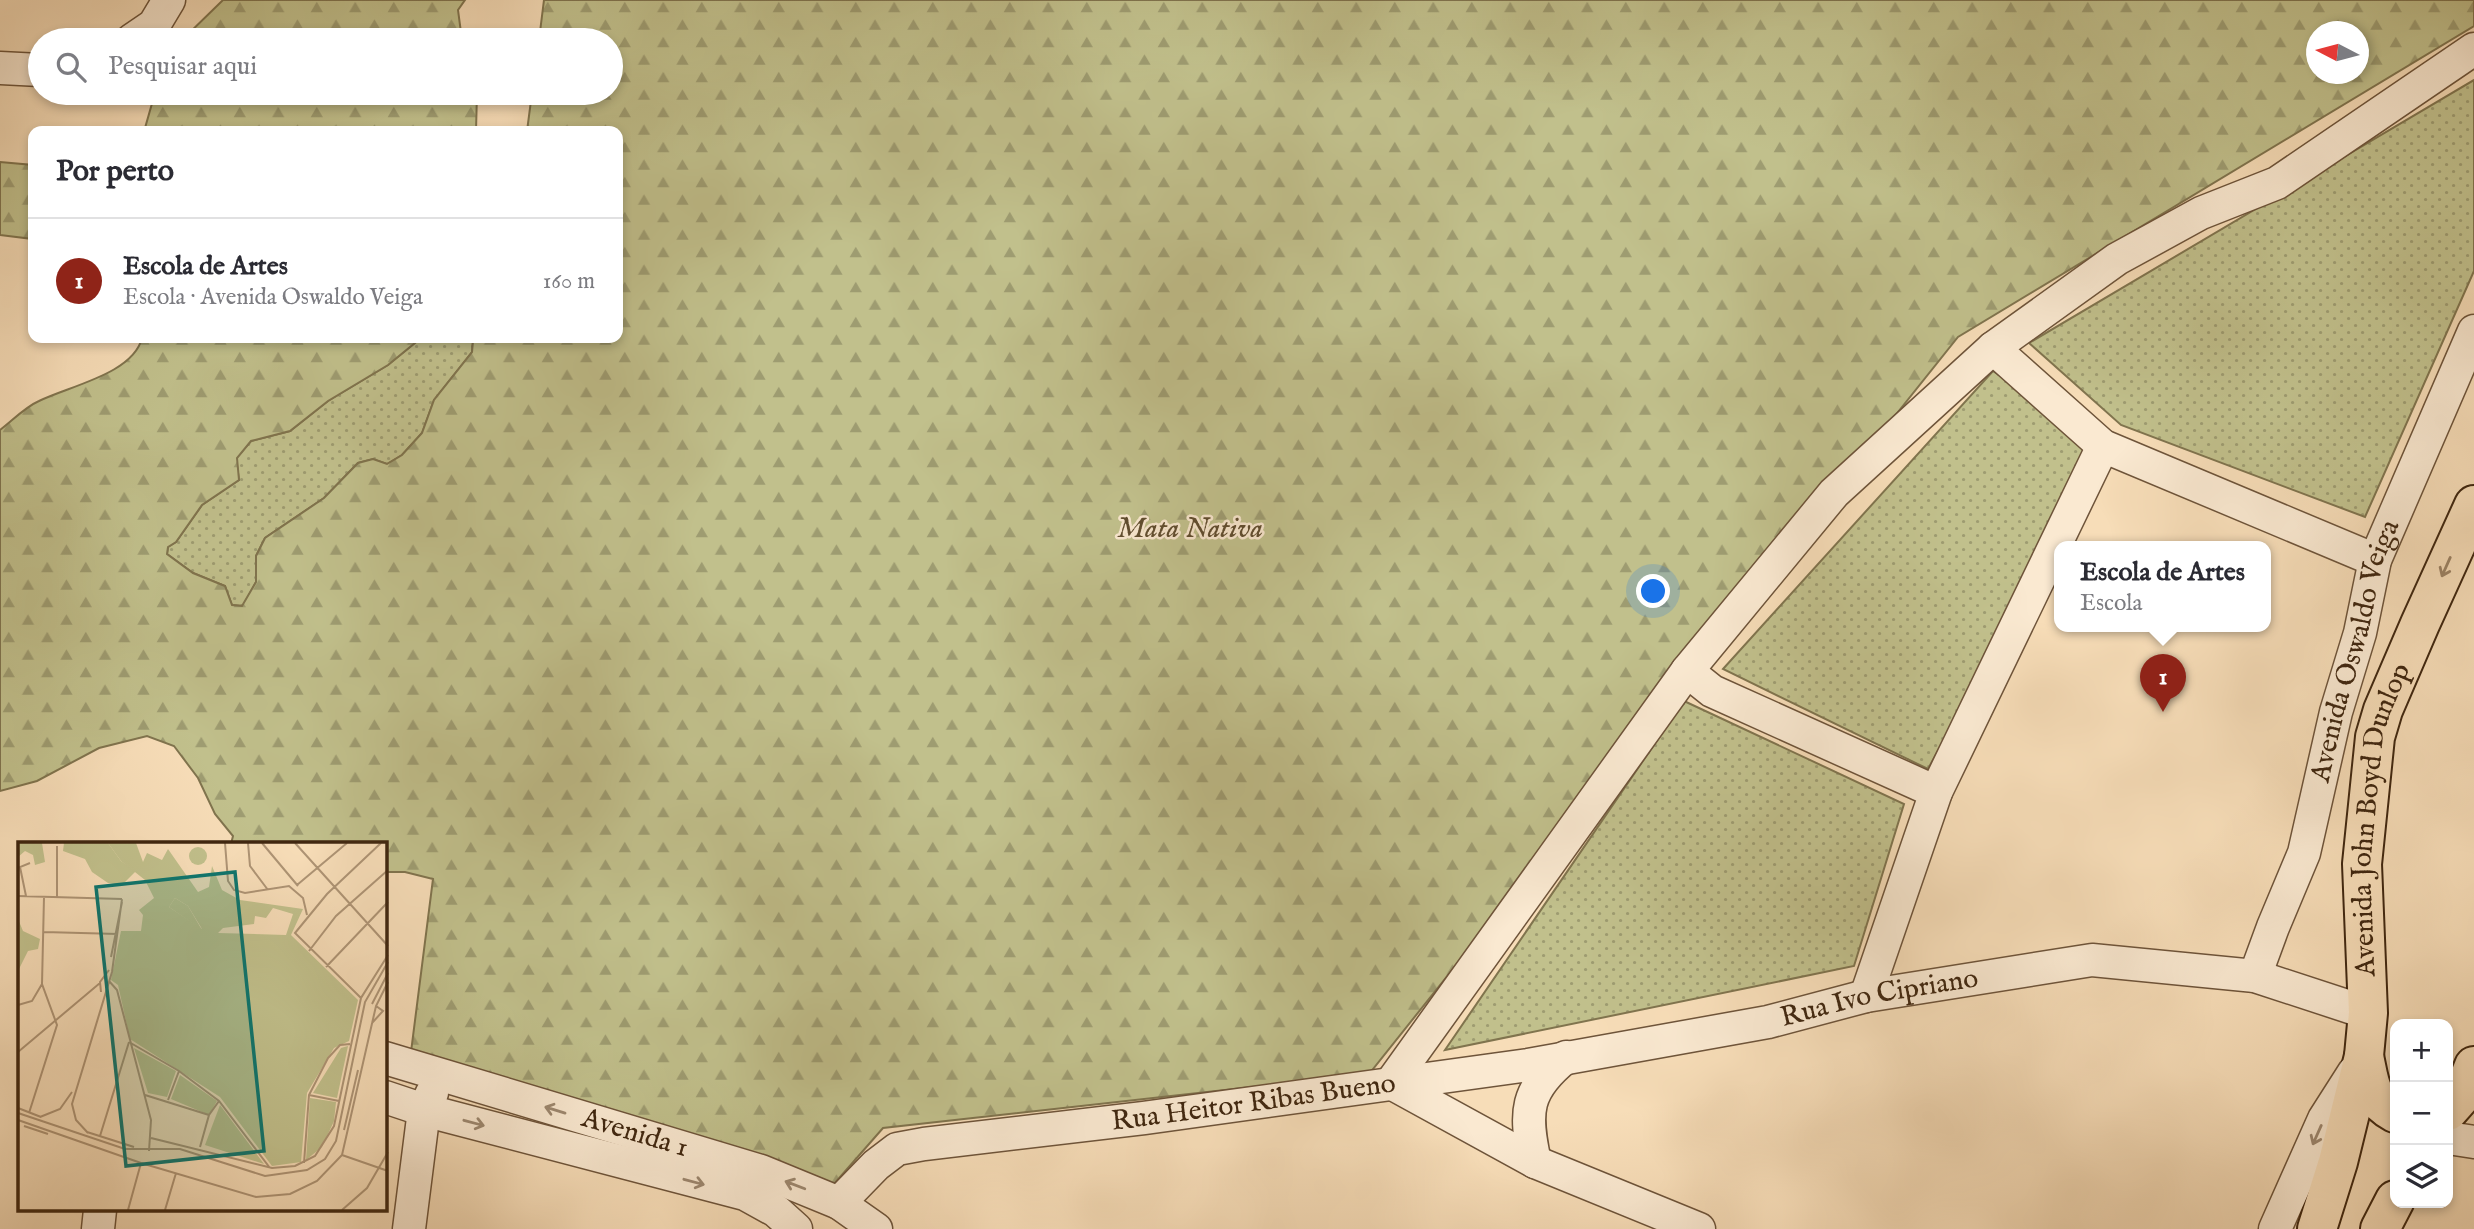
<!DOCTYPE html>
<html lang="pt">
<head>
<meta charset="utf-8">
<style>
  :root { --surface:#fff; --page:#f2f2f3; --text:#2b2b33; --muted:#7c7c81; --line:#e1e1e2; --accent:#8f2418 }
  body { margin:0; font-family:"IM FELL English",serif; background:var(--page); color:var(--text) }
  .controls { position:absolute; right:21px; bottom:21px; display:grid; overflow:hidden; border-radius:14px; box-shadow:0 4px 10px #0003 }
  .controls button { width:63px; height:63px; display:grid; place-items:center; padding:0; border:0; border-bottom:2px solid var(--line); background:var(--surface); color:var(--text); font:35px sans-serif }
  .compass { position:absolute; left:2306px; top:21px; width:63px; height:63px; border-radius:50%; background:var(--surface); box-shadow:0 4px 10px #0003; rotate:276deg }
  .you { position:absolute; left:1654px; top:592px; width:24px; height:24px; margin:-18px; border:5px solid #fff; border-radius:50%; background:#1a73e8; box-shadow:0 0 0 10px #1a73e833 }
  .badge { display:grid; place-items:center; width:46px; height:46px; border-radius:50%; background:var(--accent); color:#fff; font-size:23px; font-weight:700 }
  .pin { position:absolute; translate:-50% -58px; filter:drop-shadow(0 2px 4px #0008) }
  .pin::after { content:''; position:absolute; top:37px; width:24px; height:21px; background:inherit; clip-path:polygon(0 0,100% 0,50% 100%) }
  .popup { position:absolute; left:2054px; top:541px; width:217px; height:91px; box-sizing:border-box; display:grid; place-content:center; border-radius:14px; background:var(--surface); filter:drop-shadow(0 2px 5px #0005); font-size:23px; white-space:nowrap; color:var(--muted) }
  .popup b { font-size:26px; color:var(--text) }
  .popup::after { content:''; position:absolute; left:50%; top:100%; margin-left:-14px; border:14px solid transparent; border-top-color:var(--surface) }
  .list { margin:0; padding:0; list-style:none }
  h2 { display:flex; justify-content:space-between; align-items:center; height:91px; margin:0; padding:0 28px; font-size:30px }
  h2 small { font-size:23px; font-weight:400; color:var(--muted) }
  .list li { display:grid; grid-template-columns:46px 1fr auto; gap:21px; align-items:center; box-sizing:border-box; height:126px; padding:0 28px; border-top:2px solid var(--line) }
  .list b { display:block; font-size:26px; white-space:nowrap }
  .list p { margin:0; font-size:23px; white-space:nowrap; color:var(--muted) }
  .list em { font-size:23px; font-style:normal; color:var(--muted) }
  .icon { flex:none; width:38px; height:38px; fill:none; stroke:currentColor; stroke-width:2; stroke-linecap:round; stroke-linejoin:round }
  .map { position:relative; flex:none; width:2474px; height:1229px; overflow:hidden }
  .search { position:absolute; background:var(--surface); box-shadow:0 4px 10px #0003; left:28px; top:28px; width:595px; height:77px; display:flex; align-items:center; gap:18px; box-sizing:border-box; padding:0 24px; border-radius:38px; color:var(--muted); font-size:26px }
  .panel { position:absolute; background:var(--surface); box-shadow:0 4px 10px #0003; left:28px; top:126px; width:595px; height:217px; border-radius:14px }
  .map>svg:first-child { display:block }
</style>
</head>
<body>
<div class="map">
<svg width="2474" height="1229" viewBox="0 0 2474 1229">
  <defs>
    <pattern id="grass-dots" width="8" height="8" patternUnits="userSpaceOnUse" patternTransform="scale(1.75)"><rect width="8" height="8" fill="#c1c08c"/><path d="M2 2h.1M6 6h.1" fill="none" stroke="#9e9c71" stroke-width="1.8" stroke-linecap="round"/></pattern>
    <pattern id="forest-firs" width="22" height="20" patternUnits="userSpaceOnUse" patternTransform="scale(1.75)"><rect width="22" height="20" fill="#c1c08c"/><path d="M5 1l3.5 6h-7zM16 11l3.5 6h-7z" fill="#9e9c71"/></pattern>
  </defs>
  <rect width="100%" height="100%" fill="#f7ddb8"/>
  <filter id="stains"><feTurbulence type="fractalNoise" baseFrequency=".00286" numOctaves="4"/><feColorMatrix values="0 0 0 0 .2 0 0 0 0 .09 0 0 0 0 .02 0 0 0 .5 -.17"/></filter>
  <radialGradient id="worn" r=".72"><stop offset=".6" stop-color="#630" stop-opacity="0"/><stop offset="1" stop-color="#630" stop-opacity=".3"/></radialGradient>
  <g fill="url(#grass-dots)" stroke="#80744e" stroke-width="2">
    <path d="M2474 80V271L2365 517 2121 425 2029 343Z"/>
    <path d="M421 338H467L473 340 472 352 434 400 422 433 402 455 387 464 373 459 358 463 324 498 265 538 256 556V582L243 606 232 605 225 586 193 573 167 554 168 547 176 542 202 505 239 480 236 458 251 441 290 431 328 401 388 365Z"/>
    <path d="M1993 371 2103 446 1928 769 1723 669Z"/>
    <path d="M1684 701 1904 804 1854 966 1445 1050Z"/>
  </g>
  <g fill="url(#forest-firs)" stroke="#80744e" stroke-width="2" fill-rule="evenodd">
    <path d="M223 0H465L458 10 462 40H182Z"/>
    <path d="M544 0H2474V26L1958 337 1369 1074 883 1128 834 1184 411 1052 433 879 405 872H385V844H231L233 836 215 814 198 778 174 746 147 736 99 748 37 781 0 791V430C12 421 25 407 39 401 69 386 133 374 142 338H421L388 365 328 401 290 431 251 441 237 458 239 480 202 505 176 542 168 547 167 554 193 573 225 586 232 605 242 606 256 582V556L265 538 324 498 358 463 373 459 387 464 402 455 422 433 434 400 472 352 473 341 467 338H618V131H527L532 93H611V40H539ZM2316 32H2358V74H2316Z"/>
    <path d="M155 93H477L476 131H139L145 128Z"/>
    <path d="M0 162 33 165V239L0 235Z"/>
  </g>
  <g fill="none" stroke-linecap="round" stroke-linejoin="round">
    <defs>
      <g id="minor">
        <path d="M132 40 154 25 169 0"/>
        <path d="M0 68 40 70"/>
        <path d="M1993 348 2103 446 2375 560"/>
        <path d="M1687 671 1712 691 1936 792"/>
        <path id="s1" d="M2255 976 2273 927 2304 853 2336 712 2360 633 2375 560 2474 331"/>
        <path d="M1866 996 1936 792 2103 446"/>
        <path id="s2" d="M385 1058 761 1171 839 1203 876 1229"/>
        <path d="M1391 1083 1687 671 1834 493 1993 348 2117 259 2201 213 2277 183 2474 49"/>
        <path d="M1391 1083 1535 1162 1699 1229"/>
        <path d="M385 1097 424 1110 745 1194 776 1211 796 1229"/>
        <path d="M2448 1138 2474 1142"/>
        <path d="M1535 1162C1524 1112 1525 1090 1566 1057"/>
        <path id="s3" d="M839 1203 876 1165 897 1149 924 1144 1144 1118 1528 1065 1768 1022 1866 996 2092 960 2255 976 2368 1013"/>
        <path d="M98 1229 100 1210"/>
        <path d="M409 1229 424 1110 432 1093"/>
        <path d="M2275 1229 2324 1119 2354 1072"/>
      </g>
      <g id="major">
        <path d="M2364 1056C2370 1083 2369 1099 2395 1113"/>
        <path d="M2448 1111 2463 1094 2474 1066"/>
        <path id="s4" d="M2317 1229 2338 1162 2364 1056 2368 1013 2362 864 2375 737 2383 710 2420 624 2474 505"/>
        <path d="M2380 1229 2395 1200"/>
      </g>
    </defs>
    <use href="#minor" stroke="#6e543a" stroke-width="35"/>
    <use href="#major" stroke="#402710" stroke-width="42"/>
    <use href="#minor" stroke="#fae9d1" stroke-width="32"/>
    <use href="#major" stroke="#f7ddb8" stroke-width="38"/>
  </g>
  <defs><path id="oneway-shaft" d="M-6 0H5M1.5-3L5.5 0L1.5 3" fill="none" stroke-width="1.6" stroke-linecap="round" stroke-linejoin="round" transform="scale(1.75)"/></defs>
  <use stroke="#9c8264" href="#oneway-shaft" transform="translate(2446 567) rotate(114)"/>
  <g stroke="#9d8870">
    <use href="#oneway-shaft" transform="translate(555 1110) rotate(-163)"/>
    <use href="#oneway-shaft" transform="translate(474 1123) rotate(15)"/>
    <use href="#oneway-shaft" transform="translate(2317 1135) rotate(114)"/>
    <use href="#oneway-shaft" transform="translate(694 1182) rotate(15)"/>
    <use href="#oneway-shaft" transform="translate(795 1185) rotate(-159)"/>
  </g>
  <g text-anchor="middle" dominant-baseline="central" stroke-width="5" stroke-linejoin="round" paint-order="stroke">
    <g font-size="28" font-style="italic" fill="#604d2f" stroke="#fae9d1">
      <text x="1190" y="529">Mata Nativa</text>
    </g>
    <g font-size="28" fill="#402710" stroke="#fae9d1">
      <text stroke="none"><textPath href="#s1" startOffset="341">Avenida Oswaldo Veiga</textPath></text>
      <text stroke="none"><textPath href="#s4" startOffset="418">Avenida John Boyd Dunlop</textPath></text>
      <text stroke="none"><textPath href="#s3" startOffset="1074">Rua Ivo Cipriano</textPath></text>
      <text stroke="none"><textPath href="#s3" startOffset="439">Rua Heitor Ribas Bueno</textPath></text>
      <text stroke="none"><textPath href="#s2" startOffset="261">Avenida 1</textPath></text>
    </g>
  </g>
  <g transform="translate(18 842)">
    <rect width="369" height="369" fill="#f7ddb8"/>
    <path d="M0 1H24L27 20 17 23 15 13 7 9 0 15ZM46 1H90L103 19 118 29 104 43 90 41 74 30 67 17 45 9ZM157 56 170 64 184 88 151 65ZM330 204 319 256 295 251 323 206ZM116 206 158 229 149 255 130 251ZM162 233 199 259 191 273 153 257ZM292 256 318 260 316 279 304 305 288 318ZM202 263 246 322 187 303Z" fill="#c1c08c"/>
    <path d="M90 1H118L125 20 129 11 144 18 150 7 180 50 191 45 194 24 204 48 222 58 285 67 273 93 340 158 331 199 316 206 289 251 283 320 254 324 202 255 112 197 100 143 93 138 103 89H123L125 73 121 68 136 56 127 38 103 19ZM157 56 170 64 184 87 151 65ZM255 66 275 72 268 93 200 91 205 86 236 82 237 74 248 76ZM0 77 5 89 22 97 20 107 10 109 0 129Z" fill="#c1c08c" fill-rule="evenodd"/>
    <path d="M171 14a9 9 0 1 1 18 0a9 9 0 1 1-18 0Z" fill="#c1c08c"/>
    <path fill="none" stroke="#ae9475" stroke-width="2" d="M207 1 210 39 216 48 227 51 271 44 285 56 289 73M230 1 232 24 250 48M244 1 280 44M277 1 370 104M279 43 329 1M0 54 104 57M8 54 2 25 12 21M39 55V4M26 90 100 92M291 109 318 74 370 28M93 115 104 60M308 125 370 60M91 139 99 148 133 278 131 309M83 150 82 140 91 128M343 156 277 91 309 52 363 1M354 162 370 131M0 163 14 159 24 142M354 181 365 169 358 164M111 200 161 229 201 259 252 326M0 210 82 141M127 253 191 273M291 253 321 259M150 258 161 229M0 266 23 275M0 271 107 307H162L247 334 289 328 307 317 318 299 347 160 370 120M11 271 39 183 24 142 26 55M22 275 42 267 54 250M0 278 123 321 238 355 272 352 299 339 324 313 358 164 370 140M6 284 30 292M326 288 340 228M69 290 116 305M70 291 58 278 54 262 94 130 104 57M82 294 111 200M133 296 254 326 277 324 297 314 316 284 343 156 370 113M182 305 191 273 201 259M324 313 370 329M286 321 291 253 310 216 322 203 332 202M110 368 123 321M147 368 158 331M324 368 349 346 370 310"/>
    <path fill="#0f766e" fill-opacity="0.15" stroke="#0f766e" stroke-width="3.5" d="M217 30 246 309 108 324 78 45Z"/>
    <rect width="369" height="369" fill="none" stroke="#402710" stroke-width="3.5"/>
  </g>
  <rect width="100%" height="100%" filter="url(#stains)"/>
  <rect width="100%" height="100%" fill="url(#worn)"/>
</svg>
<div class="controls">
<button>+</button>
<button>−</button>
<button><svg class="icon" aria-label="layers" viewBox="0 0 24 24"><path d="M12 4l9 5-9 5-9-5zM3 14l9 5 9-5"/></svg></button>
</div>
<svg class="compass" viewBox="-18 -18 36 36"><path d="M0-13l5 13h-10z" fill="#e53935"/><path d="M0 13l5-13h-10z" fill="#7c7c81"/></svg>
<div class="you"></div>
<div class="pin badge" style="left:2163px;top:712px">1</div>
<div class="popup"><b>Escola de Artes</b>Escola</div>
<div class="search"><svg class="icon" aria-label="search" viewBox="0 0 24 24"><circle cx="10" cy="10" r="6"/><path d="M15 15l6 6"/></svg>Pesquisar aqui</div>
<section class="panel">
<h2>Por perto<small></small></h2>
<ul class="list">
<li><span class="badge">1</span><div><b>Escola de Artes</b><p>Escola · Avenida Oswaldo Veiga</p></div><em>160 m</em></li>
</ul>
</section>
</div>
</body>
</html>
